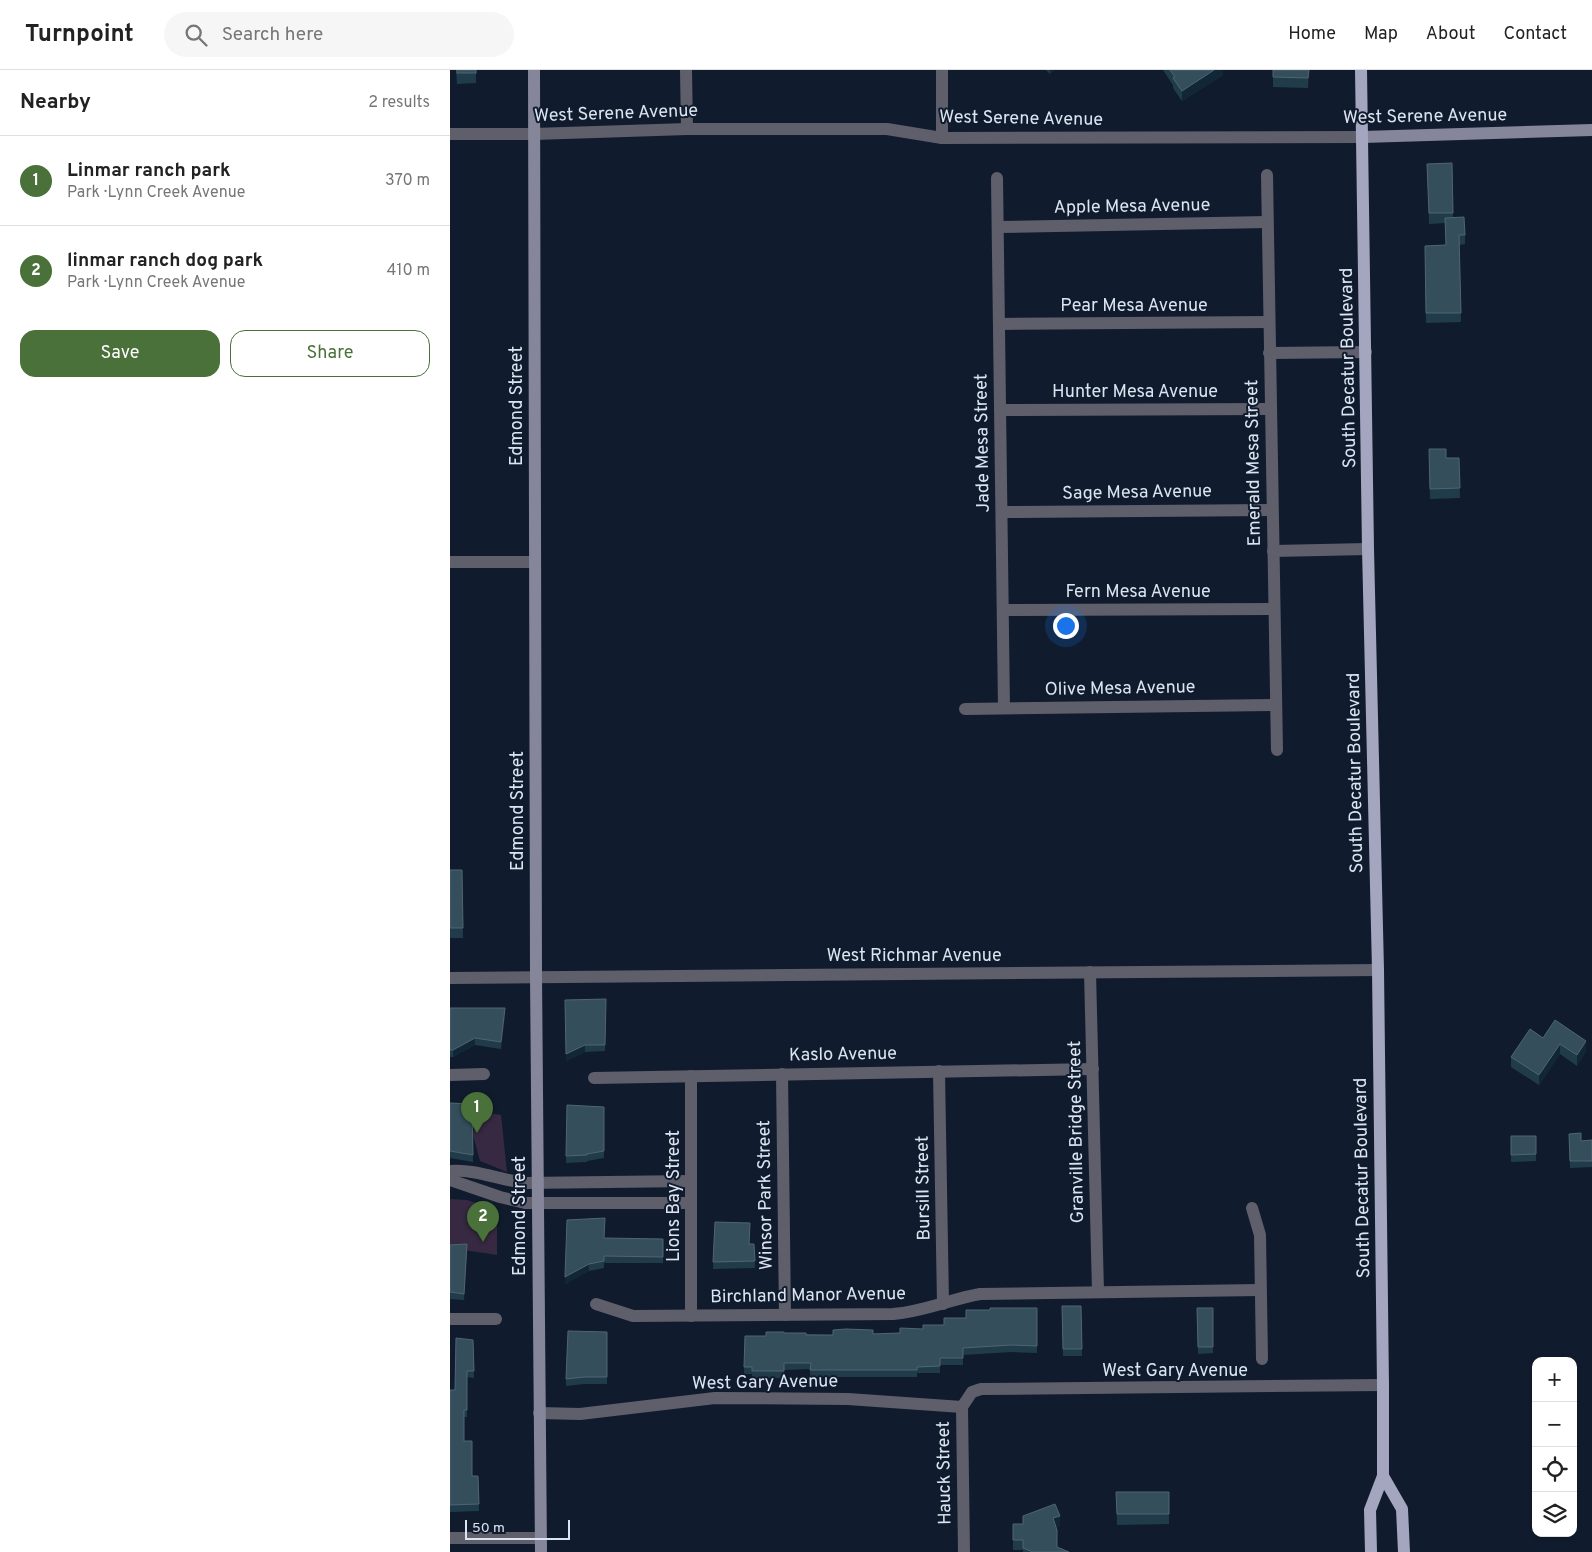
<!DOCTYPE html>
<html lang="en">
<head>
<meta charset="utf-8">
<style>
  :root { --surface:#fff; --page:#f6f6f6; --text:#222; --muted:#767676; --line:#e0e0e0; --accent:#4a7139 }
  body { margin:0; font-family:Overpass,sans-serif; background:var(--page); color:var(--text) }
  .controls { position:absolute; right:15px; bottom:15px; display:grid; overflow:hidden; border-radius:10px; box-shadow:0 1px 4px #0004 }
  .controls button { width:45px; height:45px; display:grid; place-items:center; padding:0; border:0; border-bottom:1px solid var(--line); background:var(--surface); color:var(--text); font:25px sans-serif }
  .scale { position:absolute; left:15px; bottom:12px; width:105px; box-sizing:border-box; padding-left:5px; border:2px solid #dce4f1; border-top:0; font-size:14px; line-height:18px; white-space:nowrap; color:#dce4f1; -webkit-text-stroke:4px #101c2d; paint-order:stroke }
  .you { position:absolute; left:615px; top:555px; width:18px; height:18px; margin:-12px; border:4px solid #fff; border-radius:50%; background:#1a73e8; box-shadow:0 0 0 8px #1a73e833 }
  .badge { display:grid; place-items:center; width:32px; height:32px; border-radius:50%; background:var(--accent); color:#fff; font-size:16px; font-weight:700 }
  .pin { position:absolute; translate:-50% -41px; filter:drop-shadow(0 1px 2px #0008) }
  .pin::after { content:''; position:absolute; top:26px; width:18px; height:15px; background:inherit; clip-path:polygon(0 0,100% 0,50% 100%) }
  .list { margin:0; padding:0; list-style:none }
  h2 { display:flex; justify-content:space-between; align-items:center; height:65px; margin:0; padding:0 20px; font-size:21px }
  h2 small { font-size:16px; font-weight:400; color:var(--muted) }
  .list li { display:grid; grid-template-columns:32px 1fr auto; gap:15px; align-items:center; box-sizing:border-box; height:90px; padding:0 20px; border-top:1px solid var(--line) }
  .list b { display:block; font-size:19px; white-space:nowrap }
  .list p { margin:0; font-size:16px; white-space:nowrap; color:var(--muted) }
  .list em { font-size:16px; font-style:normal; color:var(--muted) }
  .actions { display:flex; gap:10px; padding:15px 20px }
  .actions a { flex:1; padding:11px 0; border:1px solid var(--accent); border-radius:15px; text-align:center; font-size:18px; color:var(--accent) }
  .actions .main { background:var(--accent); color:#fff }
  .icon { flex:none; width:28px; height:28px; fill:none; stroke:currentColor; stroke-width:2; stroke-linecap:round; stroke-linejoin:round }
  .map { position:relative; flex:none; width:1142px; height:1482px; overflow:hidden }
  header { display:flex; align-items:center; gap:30px; box-sizing:border-box; height:70px; padding:0 25px; background:var(--surface); border-bottom:1px solid var(--line) }
  header strong { font-size:24px }
  nav { display:flex; gap:28px; margin-inline-start:auto; font-size:18px }
  .search { width:350px; height:45px; background:var(--page); display:flex; align-items:center; gap:12px; box-sizing:border-box; padding:0 18px; border-radius:28px; color:var(--muted); font-size:19px }
  main { display:flex }
  aside { flex:1; background:var(--surface) }
  .map>svg:first-child { display:block }
</style>
</head>
<body>
<header>
<strong>Turnpoint</strong>
<div class="search"><svg class="icon" aria-label="search" viewBox="0 0 24 24"><circle cx="10" cy="10" r="6"/><path d="M15 15l6 6"/></svg>Search here</div>
<nav><a>Home</a><a>Map</a><a>About</a><a>Contact</a></nav>
</header>
<main>
<aside>
<h2>Nearby<small>2 results</small></h2>
<ul class="list">
<li><span class="badge">1</span><div><b>Linmar ranch park</b><p>Park · Lynn Creek Avenue</p></div><em>370 m</em></li>
<li><span class="badge">2</span><div><b>linmar ranch dog park</b><p>Park · Lynn Creek Avenue</p></div><em>410 m</em></li>
</ul>
<div class="actions"><a class="main">Save</a><a>Share</a></div>
</aside>
<div class="map">
<svg width="1142" height="1482" viewBox="0 0 1142 1482">
  <rect width="100%" height="100%" fill="#101c2d"/>
  <g fill="#362941">
    <path d="M26 1041 51 1045 57 1102 30 1091 23 1065Z"/>
    <path d="M0 1129 17 1130 47 1140V1185L0 1178Z"/>
  </g>
  <g fill="none" stroke-linecap="round" stroke-linejoin="round">
    <g stroke="#5f5f6c" stroke-width="12">
      <path d="M236 0 237 59"/>
      <path d="M0 64H84L237 59H437L492 68 913 67"/>
      <path d="M492 68V0"/>
      <path d="M817 105 827 680"/>
      <path d="M547 108 554 638"/>
      <path d="M548 157 817 152"/>
      <path d="M549 254 819 252"/>
      <path d="M819 283 916 282"/>
      <path d="M550 340 820 339"/>
      <path d="M552 442 822 440"/>
      <path d="M823 481 918 479"/>
      <path d="M0 492H85"/>
      <path d="M553 540 824 539"/>
      <path d="M515 639 825 635"/>
      <path d="M640 902 648 1222"/>
      <path d="M0 908 928 900"/>
      <path d="M489 1001 493 1234"/>
      <path d="M332 1004 335 1245"/>
      <path d="M0 1005 34 1004"/>
      <path d="M241 1006V1246"/>
      <path d="M144 1008 643 999"/>
      <path d="M0 1101C27 1099 49 1110 75 1113L241 1111"/>
      <path d="M0 1110 50 1127 75 1133H241"/>
      <path d="M802 1138 810 1165 812 1289"/>
      <path d="M146 1234 183 1246 443 1244C473 1242 501 1229 530 1224L810 1220"/>
      <path d="M0 1249H46"/>
      <path d="M89 1343 130 1344 265 1328 398 1329 512 1337"/>
      <path d="M0 1468H90"/>
      <path d="M514 1482 512 1337 522 1322 531 1319 933 1315"/>
    </g>
    <g stroke="#86869b" stroke-width="12">
      <path d="M84 0 86 906 91 1482"/>
      <path d="M913 67 1142 60"/>
    </g>
    <g stroke="#a4a5bf" stroke-width="12">
      <path d="M911 0 918 479 928 900 933 1315V1406L920 1440 921 1482"/>
      <path d="M933 1406 952 1439 954 1482"/>
    </g>
  </g>
  <g fill="#203c4b">
    <path d="M6 0H26V13L7 14Z"/>
    <path d="M596 0H604L600 4Z"/>
    <path d="M713 0H773V5L732 31 723 18V15Z"/>
    <path d="M823 0H859L858 18 823 17Z"/>
    <path d="M1002 93 1003 147 1015 165V174L1009 175 1011 252 976 253 975 176 996 175 995 153 979 154 977 94Z"/>
    <path d="M979 379 996 388H1009L1010 428 980 429Z"/>
    <path d="M0 800H12L13 868H0Z"/>
    <path d="M156 929 155 981 135 982 116 991 115 930Z"/>
    <path d="M0 938 55 945 51 979 25 975 3 987H0Z"/>
    <path d="M1093 968 1136 981 1127 996 1110 984 1089 1015 1061 997V987Z"/>
    <path d="M0 1033 22 1034 23 1092 0 1088Z"/>
    <path d="M117 1035 154 1037V1088L137 1091V1092L116 1093Z"/>
    <path d="M1119 1064 1131 1071 1142 1070V1097L1120 1098Z"/>
    <path d="M1061 1066H1086V1091L1061 1092Z"/>
    <path d="M265 1152 300 1174H304L305 1198 263 1199Z"/>
    <path d="M155 1168 213 1169V1193H154V1198L139 1201 115 1214Z"/>
    <path d="M0 1175 17 1181 14 1230 0 1229Z"/>
    <path d="M612 1236H631L632 1286H613Z"/>
    <path d="M587 1238V1283L561 1282 513 1285V1295H490V1303H467V1307H360V1299L334 1300V1308H302V1304H294L295 1266H316L334 1263 383 1265 450 1263 494 1255 516 1248Z"/>
    <path d="M747 1238H763V1283L748 1284Z"/>
    <path d="M157 1262V1314H134L116 1316V1309Z"/>
    <path d="M23 1270 24 1308 17 1307V1347H14V1371L22 1406H28L29 1441 0 1442V1320H5Z"/>
    <path d="M666 1422H719V1454L667 1455Z"/>
    <path d="M563 1454 610 1456 606 1457 607 1477 619 1482H573V1480H563Z"/>
  </g>
  <g fill="#112737">
    <path d="M600 0H604L600 4Z"/>
    <path d="M764 0H773V5L732 31V21Z"/>
    <path d="M55 938V945L51 979V972Z"/>
    <path d="M25 968V975L3 987V980Z"/>
    <path d="M1136 971V981L1127 996V985Z"/>
    <path d="M1110 974V984L1089 1015V1005Z"/>
    <path d="M135 975V982L116 991V984Z"/>
    <path d="M139 1194V1201L115 1214V1207Z"/>
    <path d="M610 1446V1456L603 1459V1448Z"/>
  </g>
  <g fill="#344e5c" stroke="#4f6574">
    <rect x="7" y="0" width="19" height="3"/>
    <path d="M720 0H764L732 21 723 8 725 7Z"/>
    <path d="M823 0H859L858 8 823 7Z"/>
    <path d="M1002 93 1003 143H979L977 94Z"/>
    <path d="M1014 147 1015 165H1009L1011 243H976L975 176 996 175 995 148Z"/>
    <path d="M979 379H996V388H1009L1010 418 980 419Z"/>
    <path d="M0 800H12L13 858H0Z"/>
    <path d="M156 929 155 975H135L116 984 115 930Z"/>
    <path d="M0 938H55L51 972 25 968 3 980H0Z"/>
    <path d="M1105 950 1136 971 1127 985 1110 974 1089 1005 1061 987 1080 959 1093 968Z"/>
    <path d="M0 1033 22 1034 23 1085 0 1081Z"/>
    <path d="M117 1035 154 1037V1081L137 1084V1085L116 1086Z"/>
    <path d="M1131 1063V1071L1142 1070V1091H1120L1119 1064Z"/>
    <path d="M1061 1066H1086V1084L1061 1085Z"/>
    <path d="M155 1148 154 1168 213 1169V1187L154 1186V1191L139 1194 115 1207 117 1150Z"/>
    <path d="M265 1152 300 1153 299 1174H304L305 1191 263 1192Z"/>
    <path d="M17 1174 14 1224 0 1222V1175Z"/>
    <path d="M612 1236H631L632 1279H613Z"/>
    <path d="M540 1238H587V1276L561 1275 513 1278V1288H490V1296L467 1297V1300H360L361 1293H334V1301H302V1297H294L295 1266H316V1262H334V1263H356V1265H383V1260L396 1259 423 1260V1264L450 1263V1258L473 1259V1255H494V1248H516V1240H540Z"/>
    <path d="M747 1238H763V1277H748Z"/>
    <path d="M118 1261 157 1262V1307H134L116 1309Z"/>
    <path d="M6 1268 23 1270 24 1301H17V1340H14V1371H22V1406H28L29 1434 0 1435V1320H5Z"/>
    <path d="M666 1422H719V1444H667Z"/>
    <path d="M605 1434 610 1446 603 1448 607 1460V1477L619 1482H583L573 1478V1470H563V1454H573V1446Z"/>
  </g>
  <g text-anchor="middle" dominant-baseline="central" stroke-width="4" stroke-linejoin="round" paint-order="stroke">
    <g font-size="18" fill="#dce4f1" stroke="#101c2d">
      <text transform="translate(166 44) rotate(-2)">West Serene Avenue</text>
      <text transform="translate(975 47) rotate(-1)">West Serene Avenue</text>
      <text transform="translate(571 49) rotate(1)">West Serene Avenue</text>
      <text transform="translate(682 137) rotate(-1)">Apple Mesa Avenue</text>
      <text x="684" y="236">Pear Mesa Avenue</text>
      <text transform="translate(899 298) rotate(-91)">South Decatur Boulevard</text>
      <text x="685" y="322">Hunter Mesa Avenue</text>
      <text transform="translate(67 336) rotate(-90)">Edmond Street</text>
      <text transform="translate(533 373) rotate(-91)">Jade Mesa Street</text>
      <text transform="translate(804 393) rotate(-91)">Emerald Mesa Street</text>
      <text transform="translate(687 423) rotate(-1)">Sage Mesa Avenue</text>
      <text x="688" y="522">Fern Mesa Avenue</text>
      <text transform="translate(670 619) rotate(-1)">Olive Mesa Avenue</text>
      <text transform="translate(906 703) rotate(-91)">South Decatur Boulevard</text>
      <text transform="translate(68 741) rotate(-90)">Edmond Street</text>
      <text x="464" y="886">West Richmar Avenue</text>
      <text transform="translate(393 985) rotate(-1)">Kaslo Avenue</text>
      <text transform="translate(627 1062) rotate(-91)">Granville Bridge Street</text>
      <text transform="translate(913 1108) rotate(-91)">South Decatur Boulevard</text>
      <text transform="translate(474 1118) rotate(-91)">Bursill Street</text>
      <text transform="translate(316 1125) rotate(-91)">Winsor Park Street</text>
      <text transform="translate(224 1126) rotate(-90)">Lions Bay Street</text>
      <text transform="translate(70 1146) rotate(-90)">Edmond Street</text>
      <text transform="translate(358 1226) rotate(-1)">Birchland Manor Avenue</text>
      <text x="725" y="1301">West Gary Avenue</text>
      <text transform="translate(315 1313) rotate(-1)">West Gary Avenue</text>
      <text transform="translate(495 1403) rotate(-91)">Hauck Street</text>
    </g>
  </g>
</svg>
<div class="controls">
<button>+</button>
<button>−</button>
<button><svg class="icon" aria-label="locate" viewBox="0 0 24 24"><circle cx="12" cy="12" r="6"/><path d="M12 2v4M12 18v4M2 12h4M18 12h4"/></svg></button>
<button><svg class="icon" aria-label="layers" viewBox="0 0 24 24"><path d="M12 4l9 5-9 5-9-5zM3 14l9 5 9-5"/></svg></button>
</div>
<div class="scale">50 m</div>
<div class="you"></div>
<div class="pin badge" style="left:27px;top:1063px">1</div>
<div class="pin badge" style="left:33px;top:1172px">2</div>
</div>
</main>
</body>
</html>
